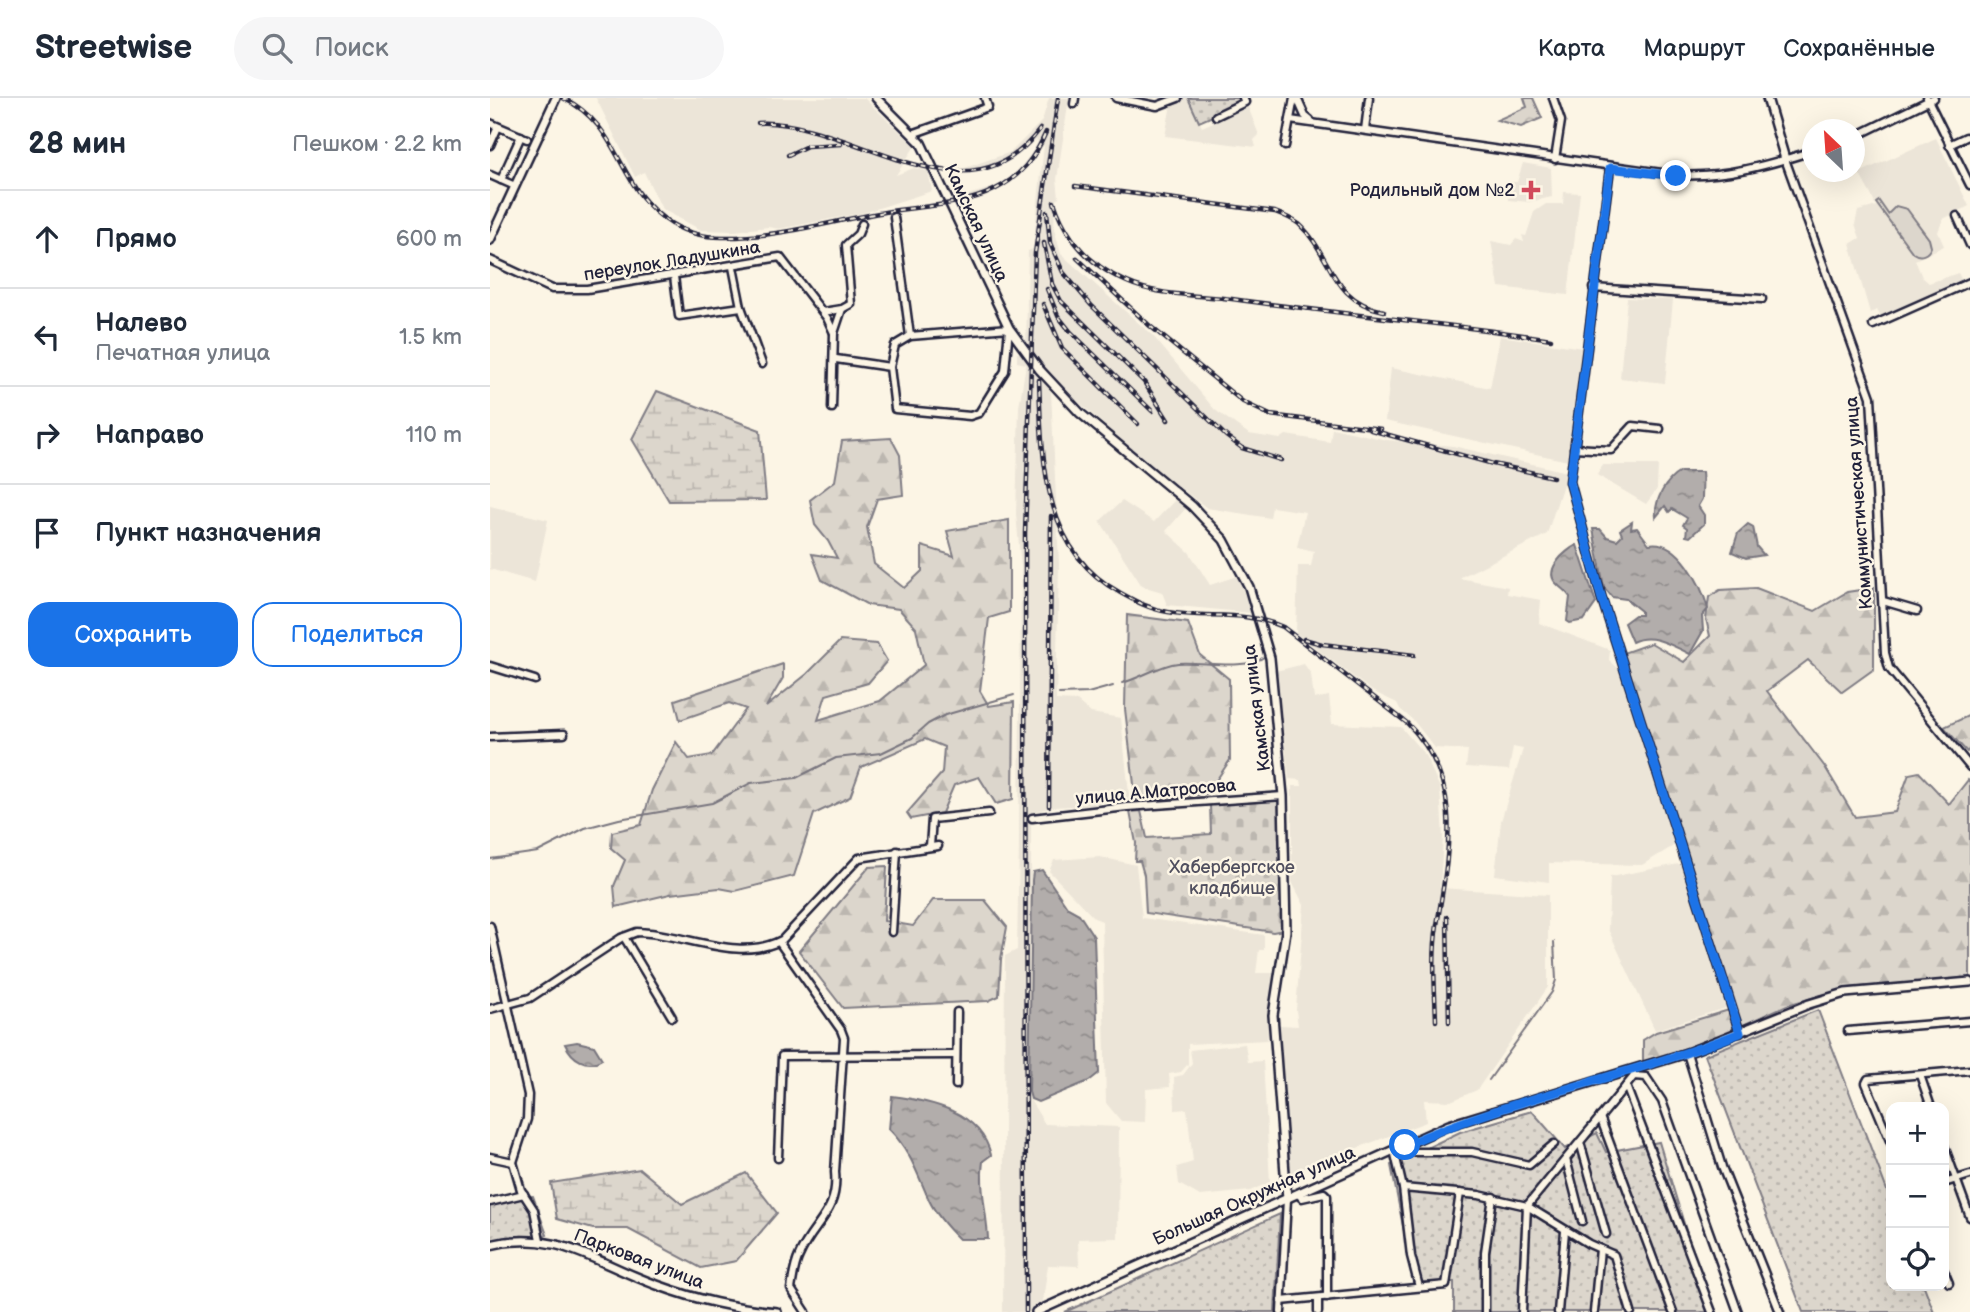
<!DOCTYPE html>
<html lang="ru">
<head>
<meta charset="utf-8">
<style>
  :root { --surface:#fff; --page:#f6f6f7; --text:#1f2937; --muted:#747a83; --line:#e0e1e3; --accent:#1a73e8 }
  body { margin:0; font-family:"Balsamiq Sans",sans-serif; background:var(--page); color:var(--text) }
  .controls { position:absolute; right:21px; bottom:21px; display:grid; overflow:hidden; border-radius:14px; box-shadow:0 7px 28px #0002 }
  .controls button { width:63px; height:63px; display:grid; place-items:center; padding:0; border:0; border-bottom:2px solid var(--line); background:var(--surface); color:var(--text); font:35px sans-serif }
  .compass { position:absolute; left:1312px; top:21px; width:63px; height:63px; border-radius:50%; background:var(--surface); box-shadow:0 7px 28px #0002; rotate:335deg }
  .stop { position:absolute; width:21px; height:21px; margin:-16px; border:5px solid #1a73e8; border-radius:50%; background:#fff }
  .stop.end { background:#1a73e8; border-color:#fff; box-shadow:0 2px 7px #0008 }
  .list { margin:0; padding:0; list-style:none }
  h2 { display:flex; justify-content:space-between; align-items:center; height:91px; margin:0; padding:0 28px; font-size:30px }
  h2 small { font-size:23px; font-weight:400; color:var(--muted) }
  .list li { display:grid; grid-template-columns:46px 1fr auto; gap:21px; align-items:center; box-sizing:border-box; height:98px; padding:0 28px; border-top:2px solid var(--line) }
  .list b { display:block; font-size:26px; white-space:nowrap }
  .list p { margin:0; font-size:23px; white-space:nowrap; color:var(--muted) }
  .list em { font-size:23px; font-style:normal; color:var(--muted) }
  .actions { display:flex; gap:14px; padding:21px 28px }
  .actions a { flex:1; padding:16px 0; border:2px solid var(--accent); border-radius:21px; text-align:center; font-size:24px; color:var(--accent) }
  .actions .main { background:var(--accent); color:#fff }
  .icon { flex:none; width:38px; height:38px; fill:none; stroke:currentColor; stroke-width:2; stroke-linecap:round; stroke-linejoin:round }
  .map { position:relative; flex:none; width:1480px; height:1214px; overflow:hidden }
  header { display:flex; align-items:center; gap:42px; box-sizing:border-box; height:98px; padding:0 35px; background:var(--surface); border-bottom:2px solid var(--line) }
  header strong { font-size:33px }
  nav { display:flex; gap:38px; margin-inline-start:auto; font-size:24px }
  .search { width:490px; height:63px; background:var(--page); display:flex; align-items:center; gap:18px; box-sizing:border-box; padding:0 24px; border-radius:38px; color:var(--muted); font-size:26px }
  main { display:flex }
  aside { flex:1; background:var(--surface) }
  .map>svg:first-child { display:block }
</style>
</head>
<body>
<header>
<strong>Streetwise</strong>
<div class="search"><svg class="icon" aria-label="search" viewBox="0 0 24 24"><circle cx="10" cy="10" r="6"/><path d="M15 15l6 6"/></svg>Поиск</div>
<nav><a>Карта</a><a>Маршрут</a><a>Сохранённые</a></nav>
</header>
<main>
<aside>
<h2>28 мин<small>Пешком · 2.2 km</small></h2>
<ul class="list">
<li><svg class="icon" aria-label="ahead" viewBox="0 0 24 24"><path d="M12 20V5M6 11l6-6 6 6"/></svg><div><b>Прямо</b></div><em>600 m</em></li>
<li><svg class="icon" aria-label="left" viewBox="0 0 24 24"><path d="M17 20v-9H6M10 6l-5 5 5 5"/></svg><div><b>Налево</b><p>Печатная улица</p></div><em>1.5 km</em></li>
<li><svg class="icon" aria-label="right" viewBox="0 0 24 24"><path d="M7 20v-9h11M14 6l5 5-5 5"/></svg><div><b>Направо</b></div><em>110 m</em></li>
<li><svg class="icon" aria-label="arrive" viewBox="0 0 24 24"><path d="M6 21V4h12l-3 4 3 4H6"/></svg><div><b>Пункт назначения</b></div></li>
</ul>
<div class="actions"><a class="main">Сохранить</a><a>Поделиться</a></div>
</aside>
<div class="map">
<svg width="1480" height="1214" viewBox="0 0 1480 1214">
  <defs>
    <pattern id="grass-dots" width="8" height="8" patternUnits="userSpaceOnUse" patternTransform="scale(1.75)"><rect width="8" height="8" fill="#dcd6cc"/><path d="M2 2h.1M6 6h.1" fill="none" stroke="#bcb7b0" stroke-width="1.8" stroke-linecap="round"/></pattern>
    <pattern id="forest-firs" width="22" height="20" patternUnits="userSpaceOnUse" patternTransform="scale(1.75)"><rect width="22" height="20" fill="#dcd6cc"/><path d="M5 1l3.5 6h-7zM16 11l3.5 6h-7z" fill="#bcb7b0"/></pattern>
    <pattern id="wetland-marsh" width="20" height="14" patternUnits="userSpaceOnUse" patternTransform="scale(1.75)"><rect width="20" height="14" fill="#dcd6cc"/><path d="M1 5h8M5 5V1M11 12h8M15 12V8" fill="none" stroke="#bcb7b0"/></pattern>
    <pattern id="cemetery-stones" width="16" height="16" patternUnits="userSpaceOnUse" patternTransform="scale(1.75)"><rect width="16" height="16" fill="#dcd6cc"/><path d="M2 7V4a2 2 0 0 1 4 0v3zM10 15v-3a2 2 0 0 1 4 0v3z" fill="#bcb7b0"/></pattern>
    <pattern id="park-crowns" width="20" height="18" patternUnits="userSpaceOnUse" patternTransform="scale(1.75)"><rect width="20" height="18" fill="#dcd6cc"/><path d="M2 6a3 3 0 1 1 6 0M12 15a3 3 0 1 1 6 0" fill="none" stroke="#bcb7b0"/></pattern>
    <pattern id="water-ripples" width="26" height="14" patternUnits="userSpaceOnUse" patternTransform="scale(1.75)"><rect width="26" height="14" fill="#b2adab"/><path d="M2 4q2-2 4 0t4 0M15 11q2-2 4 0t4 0" fill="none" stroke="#908c8c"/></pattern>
  </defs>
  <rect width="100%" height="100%" fill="#fcf5e5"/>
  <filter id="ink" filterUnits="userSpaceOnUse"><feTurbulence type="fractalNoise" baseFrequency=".0143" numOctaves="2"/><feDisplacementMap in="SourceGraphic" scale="14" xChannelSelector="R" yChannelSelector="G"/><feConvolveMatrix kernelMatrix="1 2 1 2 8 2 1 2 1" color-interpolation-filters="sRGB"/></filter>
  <g filter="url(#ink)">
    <g fill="#ece5d8">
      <path d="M106 0H374L425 48 406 77 424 70 438 73 442 93 373 115 289 131 278 129 245 133 211 132 172 111 154 74 145 79Z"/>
      <path d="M559 0H579L567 81 569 100 565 104 564 131 571 156 663 238 725 312 759 336 790 341 796 337 840 344 842 330 897 342 963 348 1077 374 1057 436 969 480 1018 489 1017 496 1051 502 1049 525 1120 552 1119 562 1129 571 1185 747 1152 767 1059 765V784L1005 777 1011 723 1033 651 1023 649 1019 672 976 669 978 652 945 650 924 623 910 611 907 605 882 593 806 535 808 468H821L824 453 807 449 815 414 782 409 780 420 717 410 652 361 551 270 536 251 538 153 543 151 554 47 528 79 509 92 480 102 463 105 461 102 508 88 526 75 550 45 546 42 522 61 496 71 453 74 447 73 445 69 475 70 521 54 552 23Z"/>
      <path d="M694 0H698L712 29 758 9 769 37 764 42 766 49 675 38 680 12 678 7Z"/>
      <path d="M1446 40 1479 108 1453 121 1448 134 1454 148 1425 162 1432 179 1439 185 1468 175 1472 183 1392 221 1387 212 1380 215 1360 146 1370 140 1365 126 1368 113 1387 108 1369 75Z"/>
      <path d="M1033 65 1061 70 1062 99 1039 104 1018 102 1020 84H1027Z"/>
      <path d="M1074 94 1090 95 1078 197 1009 189 1001 143 1021 147 1026 141 1034 144 1032 137 1036 138 1044 114 1056 106H1073Z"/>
      <path d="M1137 200 1183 202 1175 285 1130 280Z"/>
      <path d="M1010 238 1093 250 1078 363 895 323 901 270 1000 290Z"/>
      <path d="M527 255H534L561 294 569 465 566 602 587 603 601 615 631 620 640 705 563 709 543 714 541 726 540 1002 555 1026 629 1029 628 1140 588 1141 589 1168 558 1167 552 1209 540 1214H513L515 858 527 852 529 745 531 469 526 416 529 309 536 266 527 264Z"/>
      <path d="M1113 367H1168L1167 391 1156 406 1107 377Z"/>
      <path d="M685 402 696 410 676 433 699 454 720 487 747 478 762 515 677 507 672 494 652 488 610 423 632 403 664 424Z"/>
      <path d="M0 408 58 422 45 484 0 471Z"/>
      <path d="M814 566 821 576 824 601 839 598 842 626 911 629 935 657 950 690 953 739 950 790 1058 797V889L987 992 961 1003 934 1002 936 1024 801 1075 789 927 808 928 806 912 814 807 802 784V688H812L811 682 799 681 786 573Z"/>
      <path d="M610 759 646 767 652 820 774 837V852H769L766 875H783L777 942 698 946V966L691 974 679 976 680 989 656 991 655 1024 631 1023 616 1005 612 823 604 820 559 773 564 762Z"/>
      <path d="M1194 765 1239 909 1165 932 1118 831 1120 779Z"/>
      <path d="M755 946 758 964 773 963 780 1084 760 1093 710 1098 689 1086 687 1069 703 1064 697 1011 685 1012 684 979 693 977 702 965 700 952Z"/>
    </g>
    <g fill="url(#grass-dots)" stroke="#7f7c84" stroke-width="2">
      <path d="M698 0H747L750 6 709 24Z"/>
      <path d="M1328 912 1401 1103V1188H1434L1444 1214H1313L1215 957Z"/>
      <path d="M1042 1013 1075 1051 1107 1035 1116 1054 1169 1044 1221 1214H964V1184H924L901 1067 970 1034Z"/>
      <path d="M43 1098 57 1137 0 1144V1102Z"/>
      <path d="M790 1116 785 1214H575Z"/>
    </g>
    <g fill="url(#forest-firs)" stroke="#7f7c84" stroke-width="2">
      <path d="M401 340 410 357 413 397 387 401 377 429 384 466 414 490 432 473V448L464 458 457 433 519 422V514L499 520 490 593 499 608 524 604 523 701 506 706 489 679 464 687 452 715 421 721 417 715 452 675 454 649 435 641 371 669 360 699 324 716 304 778 245 793 229 790 180 796 126 809 124 788 135 762 121 750 122 734 151 727 162 692 186 644 199 661 222 657 256 611 239 605 190 622 185 602 293 566V580L276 609 317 576 350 543 387 546 397 563 378 585 336 597 328 622 390 603 434 567 426 530 409 511 378 507 332 482 322 456 347 460 338 443 325 427 320 402 345 383 352 343Z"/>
      <path d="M1266 490 1325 513 1357 494 1384 490V571L1352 594 1318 562 1277 593 1335 669 1365 719 1405 714 1419 676 1429 674 1459 706 1478 682 1480 684V880L1358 890 1297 907 1251 928 1133 555 1161 545 1194 564 1220 538 1216 521 1219 499 1230 492Z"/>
      <path d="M637 517 698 525 710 557 739 581 740 662 717 696 646 703 635 611Z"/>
      <path d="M1480 617V650L1477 654 1454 629Z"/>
      <path d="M397 768 394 823 423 828 443 802H495L517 829 511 861 509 898 498 903 353 910 309 853 379 769Z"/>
      <path d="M1239 912 1244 933 1153 965V942L1166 934Z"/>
    </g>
    <g fill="url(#wetland-marsh)" stroke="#7f7c84" stroke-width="2">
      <path d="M167 293 270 332 276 402 179 403 142 341Z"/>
      <path d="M150 1071 192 1106 256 1075 287 1115 246 1163 211 1170 138 1131H103L67 1121 61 1085Z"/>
    </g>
    <path fill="url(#cemetery-stones)" stroke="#7f7c84" stroke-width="2" d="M789 702 794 832 783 834 656 815 654 777 650 763H645L646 745 640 714 651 713 657 740 721 736 720 707Z"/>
    <path fill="url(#park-crowns)" stroke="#7f7c84" stroke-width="2" d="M1034 0H1043L1052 20 1031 29 1007 22 1037 9Z"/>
    <path fill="#dcd6cc" stroke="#7f7c84" stroke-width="2" d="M1389 103 1398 116 1406 108 1417 111 1439 141 1441 149C1438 157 1430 160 1423 155L1386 105Z"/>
    <g fill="url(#water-ripples)" stroke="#78757e" stroke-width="2">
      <path d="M1190 374H1212C1213 379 1212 395 1212 401L1208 408 1214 417V426L1200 439 1196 438 1197 430 1193 427 1197 420 1182 411 1179 414 1175 408 1166 419C1164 402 1176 382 1190 374Z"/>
      <path d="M1142 424 1141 431 1147 430 1159 446C1189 440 1212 488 1218 511L1212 518 1213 533 1200 556C1181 547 1162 534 1142 544L1134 525 1145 517H1151V513L1136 501 1122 499 1114 489 1103 431H1110L1117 439 1127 442 1132 437 1130 432Z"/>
      <path d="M1258 426 1263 429 1267 449 1274 457 1256 460 1242 454 1248 435Z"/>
      <path d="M1087 447 1106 505 1094 522 1080 525 1077 523 1080 499C1076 493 1073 492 1068 487 1051 473 1076 452 1087 447Z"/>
      <path d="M552 772 578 810 589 816 604 839 609 975 599 983 548 1004 541 1001 539 994 542 782 543 774Z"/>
      <path d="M87 944 104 948 112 961C97 971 82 961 75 946Z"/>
      <path d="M402 998C441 1003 490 1013 501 1057L493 1063C489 1089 497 1114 498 1141H469C457 1129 446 1117 439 1102 427 1075 420 1052 399 1031Z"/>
    </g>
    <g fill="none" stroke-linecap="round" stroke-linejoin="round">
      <g stroke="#78757e" stroke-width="2">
        <path d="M632 585C651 580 669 567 688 565 712 563 755 573 774 559"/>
        <path d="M569 596 598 595 623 588"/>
        <path d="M0 761 48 754 95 730 129 721 222 705 261 685 306 680 346 660 391 655 422 640 438 626 455 617 524 597"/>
        <path d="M999 982 1062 894 1066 882 1064 844"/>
      </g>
      <defs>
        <g id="minor">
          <path d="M626 0 667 8 688 0"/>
          <path d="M807 0 815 18 820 22"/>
          <path d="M1063 0 1071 23 1065 61"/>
          <path d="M1437 0 1480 87"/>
          <path d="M584 6 585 0"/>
          <path d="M726 18 755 4 753 0"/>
          <path d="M800 22 1186 77C1233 80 1279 67 1322 53"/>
          <path d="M0 25 37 41"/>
          <path d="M875 32 879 0"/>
          <path d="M425 35 498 9 495 0"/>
          <path d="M1364 39 1444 0"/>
          <path d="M0 47 8 29"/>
          <path d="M1459 47 1476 39"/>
          <path d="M795 48 804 0"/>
          <path d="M1295 61 1381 299 1395 555 1399 570 1480 669"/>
          <path d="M1120 70 1080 384 1112 501 1250 935"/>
          <path d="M0 77 25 88"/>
          <path d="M11 82 31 38"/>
          <path d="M1467 118 1480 147"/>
          <path d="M404 119 420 238"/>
          <path d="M0 162 62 191H97L290 159 337 220 344 235 342 310"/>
          <path d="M243 169 251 209 272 266"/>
          <path d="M184 178 189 218 251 209"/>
          <path d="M1103 190 1272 201"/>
          <path d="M333 214 352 211"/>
          <path d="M1383 227 1480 184"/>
          <path d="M344 235 352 211 361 206 356 147 368 136 372 126"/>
          <path d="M346 261 400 269 405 247 420 238 519 230 515 273 489 315 480 318 405 311 400 269"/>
          <path d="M1084 350 1121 352 1143 328 1170 331"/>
          <path d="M1393 503 1427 513"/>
          <path d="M0 568 45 582"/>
          <path d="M0 639 74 636"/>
          <path d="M542 720 637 709 793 698"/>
          <path d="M440 748 442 721 499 715"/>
          <path d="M0 828 38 997 37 1021 23 1064 31 1092 44 1112 50 1142"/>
          <path d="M402 834 407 753"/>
          <path d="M134 839 182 919"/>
          <path d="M289 844 351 932 354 940 345 1074C349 1115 323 1125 309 1158 304 1168 303 1180 301 1191L316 1214"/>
          <path d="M0 911 40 900 131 840 147 834C195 835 247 865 292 842L369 760 448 748"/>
          <path d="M1358 933 1480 923"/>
          <path d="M1197 955 1232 1069 1290 1214"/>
          <path d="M1430 977 1441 1009"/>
          <path d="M1144 978 1156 979 1172 1003 1248 1214"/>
          <path d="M466 987 467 914"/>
          <path d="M1136 988 1222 1214"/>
          <path d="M1110 1019 1183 1214"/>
          <path d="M1090 1044 1116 1136"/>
          <path d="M1401 1045 1376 985 1378 981 1480 972"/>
          <path d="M915 1047 922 1054H982L1039 1067 1064 1046"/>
          <path d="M1454 1048 1480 1119"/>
          <path d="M904 1052 913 1090"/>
          <path d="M0 1059 23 1064"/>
          <path d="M288 1060 292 958 466 957"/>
          <path d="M1076 1061 1092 1123"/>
          <path d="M1454 1085 1480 1077"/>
          <path d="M808 1096 812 1100 834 1095 837 1098V1199"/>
          <path d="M0 1104 34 1096"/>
          <path d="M1454 1173 1459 1185"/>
          <path d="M929 1189 921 1158 913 1090 989 1097 1037 1108 1099 1146 1124 1157 1141 1214"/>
          <path d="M828 1200V1214"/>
          <path d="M791 1203 956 1187 970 1095"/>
          <path d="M791 1214 797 1101"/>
          <path d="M995 1214V1154L1003 1099"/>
          <path d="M1032 1214 1037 1108 1136 988 1144 978 1142 972"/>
          <path d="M1068 1214 1075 1133"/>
          <path d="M1104 1214 1110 1151"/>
        </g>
        <g id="major">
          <path d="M386 0 431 45 519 230 549 271 590 315 702 408 734 442 759 489 780 560 793 698 796 833 783 917 797 1101"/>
          <path d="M1277 0 1295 61"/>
          <path d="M0 142 66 0"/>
          <path d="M0 1147C66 1130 107 1166 167 1187 208 1202 243 1210 287 1214"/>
          <path d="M546 1214 959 1027 1197 955 1319 906 1355 895 1480 884"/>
        </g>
      </defs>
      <use href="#minor" stroke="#22223b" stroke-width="11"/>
      <use href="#major" stroke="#22223b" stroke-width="12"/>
      <use href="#minor" stroke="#fcf5e5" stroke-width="6"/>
      <use href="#major" stroke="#fcf5e5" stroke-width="7"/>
      <defs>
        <g id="rail">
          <path d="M73 0C133 29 127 93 182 126 197 135 215 139 232 139 287 140 342 123 395 114 430 108 473 108 504 92 530 79 545 60 556 34"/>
          <path d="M268 25C361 20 476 132 550 31"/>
          <path d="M298 57 317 48 351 46"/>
          <path d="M585 88 785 114C793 117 802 121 809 126 842 156 840 203 894 213"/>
          <path d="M564 104C576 141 601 168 637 184 667 198 709 197 742 201 848 216 955 225 1061 241"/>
          <path d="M557 114 560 145 573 174 601 207 736 338 752 350 791 362"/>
          <path d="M554 145 562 186 571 203 654 284 678 322"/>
          <path d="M587 160 660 228 753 304 780 317 891 331"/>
          <path d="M557 191 568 218 580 233 662 313"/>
          <path d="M553 206 572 250 648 326"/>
          <path d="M549 282C552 360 552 452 629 494 645 503 659 511 678 514 717 521 755 512 793 529L917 625C975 683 959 754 947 827 942 858 945 891 946 923"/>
          <path d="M881 332 1003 366 1063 379"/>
          <path d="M814 541 832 546 924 557"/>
          <path d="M559 708 561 418"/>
          <path d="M957 819 959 924"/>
          <path d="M536 1214 535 435 545 155 568 0"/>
        </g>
      </defs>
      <use href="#rail" stroke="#22223b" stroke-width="4.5"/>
      <use href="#rail" stroke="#fcf5e5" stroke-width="2" stroke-dasharray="5" stroke-linecap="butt"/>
    </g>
  </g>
  <g fill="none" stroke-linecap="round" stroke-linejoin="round" filter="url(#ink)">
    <path stroke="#1a73e8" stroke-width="9" d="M915 1047C1023 999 1140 979 1250 935L1112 501 1080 384 1120 70 1186 78"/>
  </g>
  <path fill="#d1495b" stroke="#fcf5e5" stroke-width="2.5" d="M1037.5 81.5h7v7h7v7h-7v7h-7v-7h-7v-7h7z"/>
  <g text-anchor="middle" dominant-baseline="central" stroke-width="5" stroke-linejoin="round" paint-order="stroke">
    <g font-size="18" fill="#22223b" stroke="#fcf5e5" text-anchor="end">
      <text x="1025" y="92">Родильный дом №2</text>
    </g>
    <g font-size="18" fill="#22223b" stroke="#fcf5e5">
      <text transform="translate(486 125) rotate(65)">Камская улица</text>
      <text transform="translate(182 163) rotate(-9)">переулок Ладушкина</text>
      <text transform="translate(1369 405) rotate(-94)">Коммунистическая улица</text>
      <text transform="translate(767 610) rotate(-97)">Камская улица</text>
      <text transform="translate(666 694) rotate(-5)">улица А.Матросова</text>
      <text transform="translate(764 1098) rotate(-24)">Большая Окружная улица</text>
      <text transform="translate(149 1161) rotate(21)">Парковая улица</text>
    </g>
    <g font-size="18" fill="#504f5f" stroke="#fcf5e5">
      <text x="742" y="769">Хабербергское<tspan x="742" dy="21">кладбище</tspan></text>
    </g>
  </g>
</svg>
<div class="controls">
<button>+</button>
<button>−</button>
<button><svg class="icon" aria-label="locate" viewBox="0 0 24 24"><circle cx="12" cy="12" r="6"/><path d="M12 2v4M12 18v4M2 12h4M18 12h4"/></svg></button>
</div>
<svg class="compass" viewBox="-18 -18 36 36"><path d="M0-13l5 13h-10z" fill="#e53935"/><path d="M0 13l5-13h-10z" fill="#747a83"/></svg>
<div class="stop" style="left:915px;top:1047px"></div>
<div class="stop end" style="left:1186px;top:78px"></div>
</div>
</main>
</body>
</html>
